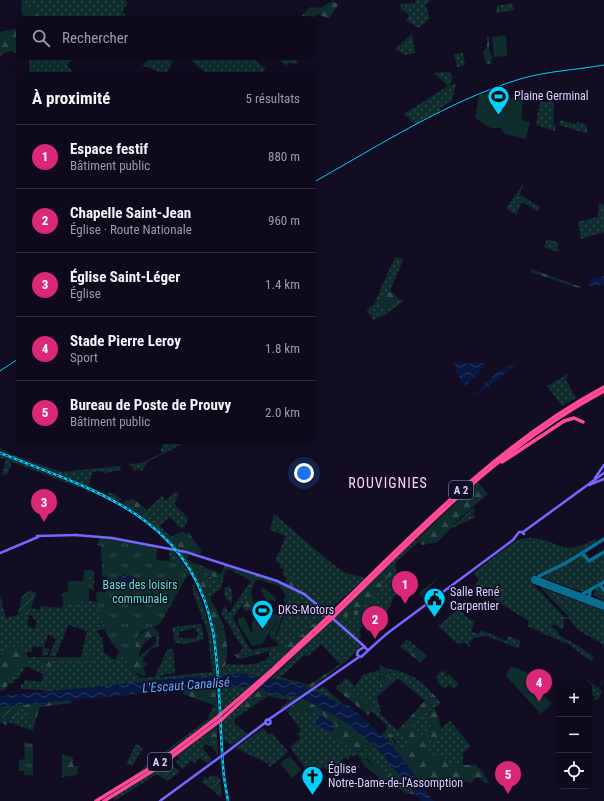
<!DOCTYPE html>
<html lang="fr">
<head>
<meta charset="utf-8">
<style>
  :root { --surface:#0e0a1b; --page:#1c1828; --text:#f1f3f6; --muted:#9b9aa3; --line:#2e2b3a; --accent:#db2777 }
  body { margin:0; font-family:"Roboto Condensed",sans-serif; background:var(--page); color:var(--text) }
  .controls { position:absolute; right:12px; bottom:12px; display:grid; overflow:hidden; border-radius:6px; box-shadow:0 4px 16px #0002 }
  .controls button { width:36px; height:36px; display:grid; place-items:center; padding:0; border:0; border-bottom:1px solid var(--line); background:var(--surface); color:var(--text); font:20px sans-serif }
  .you { position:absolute; left:304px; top:473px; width:14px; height:14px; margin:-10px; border:3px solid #fff; border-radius:50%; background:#1a73e8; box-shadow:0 0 0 6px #1a73e833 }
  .badge { display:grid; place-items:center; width:26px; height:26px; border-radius:50%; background:var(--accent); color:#fff; font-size:13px; font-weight:700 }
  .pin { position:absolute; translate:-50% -33px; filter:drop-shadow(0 1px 2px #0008) }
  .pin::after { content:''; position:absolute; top:21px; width:14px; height:12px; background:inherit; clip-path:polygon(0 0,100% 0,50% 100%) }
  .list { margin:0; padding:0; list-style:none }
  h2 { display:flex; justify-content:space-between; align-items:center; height:52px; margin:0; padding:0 16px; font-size:17px }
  h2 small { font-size:13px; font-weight:400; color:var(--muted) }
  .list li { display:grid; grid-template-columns:26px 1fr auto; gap:12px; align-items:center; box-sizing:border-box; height:64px; padding:0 16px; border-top:1px solid var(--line) }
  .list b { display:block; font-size:15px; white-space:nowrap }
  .list p { margin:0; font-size:13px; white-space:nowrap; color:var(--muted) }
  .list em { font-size:13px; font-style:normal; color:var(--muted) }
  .icon { flex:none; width:22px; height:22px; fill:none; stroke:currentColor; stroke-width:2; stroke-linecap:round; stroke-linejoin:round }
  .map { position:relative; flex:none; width:604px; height:801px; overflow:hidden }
  .search { position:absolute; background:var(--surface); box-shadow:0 4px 16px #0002; left:16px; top:16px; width:300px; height:44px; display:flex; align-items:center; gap:10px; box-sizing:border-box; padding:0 14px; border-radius:6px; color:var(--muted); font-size:15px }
  .panel { position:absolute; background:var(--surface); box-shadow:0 4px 16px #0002; left:16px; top:72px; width:300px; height:372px; border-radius:6px }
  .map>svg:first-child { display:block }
</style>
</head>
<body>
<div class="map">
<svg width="604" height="801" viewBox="0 0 604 801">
  <defs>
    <pattern id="grass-dots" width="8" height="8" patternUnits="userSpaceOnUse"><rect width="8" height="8" fill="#102d2e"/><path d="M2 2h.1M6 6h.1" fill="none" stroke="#324a4d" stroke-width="1.8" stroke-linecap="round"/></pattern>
    <pattern id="forest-firs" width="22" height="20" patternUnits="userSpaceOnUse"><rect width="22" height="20" fill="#102d2e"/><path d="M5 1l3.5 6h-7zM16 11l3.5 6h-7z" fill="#324a4d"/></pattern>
    <pattern id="cemetery-stones" width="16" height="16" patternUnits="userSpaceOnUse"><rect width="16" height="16" fill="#102d2e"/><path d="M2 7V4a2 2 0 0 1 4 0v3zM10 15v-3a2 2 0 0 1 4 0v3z" fill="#324a4d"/></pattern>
    <pattern id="park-tufts" width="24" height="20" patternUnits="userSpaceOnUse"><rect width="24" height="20" fill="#102d2e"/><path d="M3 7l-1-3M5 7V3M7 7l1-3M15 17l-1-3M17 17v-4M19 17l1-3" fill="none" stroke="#324a4d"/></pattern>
    <pattern id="garden-furrows" width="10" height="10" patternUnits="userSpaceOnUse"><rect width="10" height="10" fill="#102d2e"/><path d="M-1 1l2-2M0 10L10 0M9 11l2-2" fill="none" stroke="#324a4d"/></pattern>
    <pattern id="water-waves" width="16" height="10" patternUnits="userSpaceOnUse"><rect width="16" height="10" fill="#071943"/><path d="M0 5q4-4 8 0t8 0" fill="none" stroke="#2b395f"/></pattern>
  </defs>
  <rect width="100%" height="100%" fill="#130d24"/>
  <g fill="url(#grass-dots)" fill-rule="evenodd">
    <path d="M21 0H125L128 3 122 11 126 15 120 18H38L35 5 23 9Z"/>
    <path d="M415 0H430L425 5 430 18 419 28 406 20 409 15 401 9 400 4 416 3Z"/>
    <path d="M512 3 514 10 496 13 497 6Z"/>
    <path d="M412 34 415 53 405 55 395 49Z"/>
    <path d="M463 53 465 65 457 67 454 54Z"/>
    <path d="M29 58H73L67 65 74 74H30Z"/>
    <path d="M150 58H173L174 59 166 74H165L142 65Z"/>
    <path d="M191 58H253L266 69 261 74H207L190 60Z"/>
    <path d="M299 58 297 64 288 63 286 66 278 59Z"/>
    <path d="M449 72 453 77 449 86 456 83 452 101 440 108V111L415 124 404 114 448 86 434 73Z"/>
    <path d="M541 95 542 102H554L553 124 556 125 555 131 536 125Z"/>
    <path d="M560 120 576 124 577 122 586 124 588 134 559 125Z"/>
    <path d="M523 184 520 195 540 207 538 211 522 202 516 215 506 208Z"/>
    <path d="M599 203 604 205V232L581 239 578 222 598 217Z"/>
    <path d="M547 239 559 243 557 248 559 249 558 252 544 247Z"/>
    <path d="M395 257 401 258 403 260 390 291 381 298 387 308 399 299 404 301 385 315 373 320 371 314 368 313 367 309 374 304Z"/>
    <path d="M568 374 566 380 576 398 562 406 547 386Z"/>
    <path d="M163 442H187L147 462 142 471 138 469 135 471 129 464 142 463 162 453 161 450Z"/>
    <path d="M0 454 91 491 88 493 86 490 12 462 7 475 2 474 6 459 0 458Z"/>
    <path d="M120 466 121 470 104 473 102 471 93 472 88 486 107 494 110 492 122 499 119 501 62 477V472Z"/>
    <path d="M176 492 179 494 174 504 188 518 184 529 182 527 180 528 176 525 177 524 169 517 160 526 171 537 167 539 141 515 162 496 166 500Z"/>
    <path d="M473 508 476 510 472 514 476 517 450 529Z"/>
    <path d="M274 514 330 562 345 573 365 578 328 611 330 613 327 616 324 614 300 636 296 637 284 650 276 638 287 606 291 579 282 576 284 569 279 567 280 564 275 561 286 536 270 530Z"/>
    <path d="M526 538C559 537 561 560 596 538L597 541 557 566 536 575 533 584 564 617H569L540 587 604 611V645L578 630 569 619H564L563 630 554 624 552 627 557 630 559 635 578 646 594 657 591 661 567 643 564 642 563 644V642L527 626 529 621 498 602 488 590 485 594 474 586 479 580 473 573 517 540Z"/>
    <path d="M416 540 418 542 395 563 398 577 406 586 397 592 387 611 377 621 369 616 366 618 359 632 361 634V637L356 640 360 647 347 661 346 660 341 662 337 658 335 659 321 644 307 657 306 654 280 677 306 684 305 685 276 679 269 680 335 617 343 616 352 607C368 610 377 594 385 583L372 584 392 567V562Z"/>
    <path d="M169 550 174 551 190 574 187 576 179 562 170 561Z"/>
    <path d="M604 553V581L583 592 540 577 582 554 590 562Z"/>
    <path d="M88 570 94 571V590L87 589Z"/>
    <path d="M205 572 219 580H223L221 588 210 597 208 594 210 590 203 578V574Z"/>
    <path d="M440 576 425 592 431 599 427 602 419 593Z"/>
    <path d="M255 580 251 592 233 618 249 648 253 651 241 656 238 654 243 648 221 613 225 606 229 613 251 581Z"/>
    <path d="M193 584C209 612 215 647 216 679L210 676H202L44 692V690L21 689V684H24V680L42 682 43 674 26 666 17 680 15 679 13 684 9 682 20 663 24 664 28 657H41L42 661 57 659H95L99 651 94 657H81L87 631 68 625 56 656H49L56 639 48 634 44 647 50 650 47 655H42L43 647 33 646 32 652 22 653 16 644 17 647 0 652V595L6 618 17 615 18 613 29 616 27 626 34 629 37 622 30 614 32 608 39 610 40 606 62 608 63 605 89 601 97 602 104 629 96 631 102 638 104 653 115 660 119 653 128 660 127 669 131 670 141 678 155 677 167 650 173 649 175 673 161 675 160 677 212 672 208 634 193 592Z"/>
    <path d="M229 586 232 590V602L230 603 225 597 224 588Z"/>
    <path d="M600 587 604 591V601L594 595 595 589Z"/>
    <path d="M459 609 466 617 475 621 471 631 478 634 482 630 506 641 508 636 521 641 518 648 487 636 474 638 469 643 470 647 464 642 461 644 456 642 438 626Z"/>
    <path d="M201 624 204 639C196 641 183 647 175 642L172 627ZM194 628 198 633 197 638 184 639 178 637 179 632Z"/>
    <path d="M159 633V646L151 649 144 658 140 656 156 643 155 636Z"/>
    <path d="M406 639 417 647 411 655 400 647Z"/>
    <path d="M278 646 283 658 261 678C248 671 231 673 219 678L218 673 223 670 227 664C239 665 261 667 269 656L270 647Z"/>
    <path d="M389 669C408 672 420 679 432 693L425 701 398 678 388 687Z"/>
    <path d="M379 670 380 690 377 697 381 711 379 713 408 740 406 748 400 749 392 735 386 738 388 741 382 735 387 729V725L371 711 374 709 350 696 341 686V683L346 678 355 686 363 675Z"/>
    <path d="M442 671 446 672 445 674 446 676 448 674 459 684 454 689 449 685 444 689 437 682 439 680 436 676Z"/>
    <path d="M604 679 599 689 602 692 598 700H594L595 697 589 691V684H585L588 680 598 688Z"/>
    <path d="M216 683 218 715 135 776 134 775 208 719 215 702 211 686Z"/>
    <path d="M218 683 225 687 252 685 220 713Z"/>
    <path d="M323 686 345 706 317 692H312L315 689H320Z"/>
    <path d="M261 687 267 692 277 695 300 696 281 710 280 708 290 700 268 696 259 689Z"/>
    <path d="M253 694 254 695 244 706 247 710 235 719 234 723 247 734 232 745 224 740 223 753 221 722Z"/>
    <path d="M436 697 441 703 428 712 430 717 431 729 423 735H419L411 724 412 721 434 701Z"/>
    <path d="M18 707H26L30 716 29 721 35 722 33 731 9 722 10 718 18 714Z"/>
    <path d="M286 710 291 712 316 710 336 724V730L353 750 356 747 359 752 374 745 391 764 390 766 393 774 389 776C378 771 373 765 366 757L361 759 357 754 354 757 351 755 348 760 344 757 338 765 335 763 328 770 323 767 310 775 290 747 301 738 297 734 301 730Z"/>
    <path d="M450 721 471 746 463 753V763L450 764 446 758 432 757 423 742 430 737 434 741 440 729Z"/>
    <path d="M263 728 269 735 272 733 288 752 270 767 267 763 236 748Z"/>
    <path d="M203 736 206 743 210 739 217 738 218 756 212 746H209L206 744 202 747 212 760 208 763 198 758 196 763 191 761 183 769 175 762 180 758 176 756Z"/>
    <path d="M136 744 143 748 132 766 126 764Z"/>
    <path d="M168 762 180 772 167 781 157 774 114 801 113 797Z"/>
    <path d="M211 775 218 777 210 788 201 782 205 777 208 779Z"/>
  </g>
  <g fill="url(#forest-firs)">
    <path d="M333 1 338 5 329 19 318 14 312 18H300L310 7 320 8Z"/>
    <path d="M35 5 38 18H23L21 8Z"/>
    <path d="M18 28V54L11 51 4 53 0 57V32Z"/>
    <path d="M487 36H489V51L493 58 491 59V62L494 63 486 64 483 51 487 48Z"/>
    <path d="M531 269 581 287V289L531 272Z"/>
    <path d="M390 291 399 299 387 308 380 301 381 298Z"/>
    <path d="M0 448 13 455 62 472V477L0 452Z"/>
    <path d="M478 482 488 494 461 517 438 542 422 545 416 540Z"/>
    <path d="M132 498 147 510 141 515 123 504 126 499 130 501Z"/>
    <path d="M182 531 186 534 188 532 201 550V554L190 552 187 560 221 574 225 565 284 585 286 577 298 583 296 592 291 591 276 634V638L284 650 296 637 300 636 324 614 327 616 283 658 277 642 271 638 269 631 274 628 285 602 283 601 286 595 279 586 260 580 251 581 229 569 225 571 223 580H219L205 572 203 574V578L209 586C210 590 208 593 209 595 212 603 216 608 219 615 226 628 234 666 218 673 215 619 203 580 167 539Z"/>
    <path d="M392 562 395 563 392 567 394 571 390 577H380L373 583H385C377 594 369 610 352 608L346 618 343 616 338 620 335 617Z"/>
    <path d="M263 587 276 598 275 602 272 600 267 602 261 590Z"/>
    <path d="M251 592 256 613 252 616 250 609 246 612 242 606Z"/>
    <path d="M153 627 159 633C150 639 140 643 139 656L144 658 142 662 148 663V665L143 667 146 675 143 676 127 669 128 660 132 663C136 644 133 635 153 627Z"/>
    <path d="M16 644 22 645V653H26L28 657 24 664 20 663 5 690 0 691V652L17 647Z"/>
    <path d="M270 647 269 651 241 659H238L234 654 243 656 256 649Z"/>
    <path d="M417 647 427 656 420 663 411 655Z"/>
    <path d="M100 651V655L95 659H53L52 665 48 667 41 664V657H94Z"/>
    <path d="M337 658 341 662 346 660 347 661 308 690 305 685 314 682 340 664 335 659Z"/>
    <path d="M380 666 389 669 388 687 377 697 380 690Z"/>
    <path d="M341 683V686L350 696 356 693 374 708 368 715 335 688Z"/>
    <path d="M211 686 216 689 215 702 213 705 183 694V689Z"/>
    <path d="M259 689 268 696 247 710 244 706C251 700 252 695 259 689Z"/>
    <path d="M432 693 436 697 434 701 411 724 417 729 416 732 419 734 423 735 431 729 430 717 428 712 435 708 443 733 434 741 430 737 423 742 432 757 446 758 450 764 463 763 464 765H476L482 771 489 783H485L478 777 474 779 472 783 463 781 462 785 457 788H455V782H452L451 779 442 781 426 789 388 741V734L392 735 397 731 398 732 392 738 400 749 406 748 408 740 398 730Z"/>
    <path d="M303 698 305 700 346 722 374 745 358 752 356 747 353 750 333 736 336 730V724L316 710 291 712 287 710Z"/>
    <path d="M70 699 71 703 40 707 35 722 29 721 30 716 27 715 26 707 2 709V718H10L6 725 0 722V707Z"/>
    <path d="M217 725V738L210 739 205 743 203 736Z"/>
    <path d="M62 754 73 758V766H79L77 775 62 777Z"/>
    <path d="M365 756 369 763 389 776 392 774 390 766 391 764 417 795 406 793 390 782 384 787 376 780 379 777 364 766 361 759Z"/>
  </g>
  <path fill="url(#cemetery-stones)" d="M353 608 359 612 362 608 371 614 363 618 362 621 349 615Z"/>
  <g fill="url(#park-tufts)">
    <path d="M101 537 157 548 156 560 179 562 187 576 160 624 142 631 137 638 132 664C107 643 99 623 96 592H106L107 577 102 576 101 546 97 545Z"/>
    <path d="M24 742 33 744V775H25L24 771H19V763H21H19V760L25 759Z"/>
  </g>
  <g fill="url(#garden-furrows)">
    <path d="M29 591 36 592 29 616 18 613 22 596Z"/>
    <path d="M18 707V714L12 718H2V709Z"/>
    <path d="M218 777 220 779 222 794 220 797 210 788Z"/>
  </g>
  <g fill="#102d2e">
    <path d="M506 35 507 56 494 57 492 37Z"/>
    <path d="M501 90 505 91 511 99 522 91H524L521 120 530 122 526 139 505 134 501 128H491L475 118 479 95Z"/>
    <path d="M84 570H88L89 601 63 605V597L61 596 62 593 68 592V581H83Z"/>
    <path d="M270 613 280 615C275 626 268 634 262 644L252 646 238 623V618L244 617 253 635C252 626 250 622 257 615Z"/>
    <path d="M511 666 542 679 537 687 552 704 541 714 506 676Z"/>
    <path d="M290 756 301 770 292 778 280 763Z"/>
  </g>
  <g fill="url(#water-waves)">
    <path d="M604 276V285L589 286V279Z"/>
    <path d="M483 363 485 366 466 385 462 384 454 364Z"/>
    <path d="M515 364V366L476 395 475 394 497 372Z"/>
    <path d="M393 475H395L384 488 377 489 374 487 373 483Z"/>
    <path d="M128 574 137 579 139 590 130 583 123 591 120 590 124 581 121 579 115 582 121 575Z"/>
    <path d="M228 674 252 675 269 679H276L305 685 308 691 317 692 345 706 347 704 388 741 434 801H421L378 749 346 722 334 715 298 695 281 696 267 692 263 687 251 685 248 687H225C218 681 216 684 209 687L0 707V696L202 676H210L215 679Z"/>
    <path d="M320 715 332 722 334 728 333 732 317 726 316 723Z"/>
  </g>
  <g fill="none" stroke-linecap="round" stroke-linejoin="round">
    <g stroke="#0a6e90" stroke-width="3.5">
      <path d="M582 553 604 539"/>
      <path d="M540 582 538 580 539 576 564 564 582 553 589 561 604 552"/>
      <path d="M600 585 604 590"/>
      <path d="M590 591 589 598 593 602"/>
      <path d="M576 595H581L604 582"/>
    </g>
    <path stroke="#0a6e90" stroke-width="8" d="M535 580 604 606"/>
    <g stroke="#7667ff" stroke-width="2.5">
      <path d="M595 478 604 465"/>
      <path d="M589 485 604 479"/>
      <path d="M523 532 604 473"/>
      <path d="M75 535 112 538 186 552 277 581 304 594 321 608"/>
      <path d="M37 536 77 535"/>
      <path d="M0 553 38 537"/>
      <path d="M321 608 365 647"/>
      <path d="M368 650 364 647 358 651 357 655 361 657C370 649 379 640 389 632L513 540 519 532H522L524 534"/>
      <circle cx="268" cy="722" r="2.5"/>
      <path d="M268 720 359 657"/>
      <path d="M223 755 266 722"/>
      <path d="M160 801 220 757"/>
    </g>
    <g stroke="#ff4b95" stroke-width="3.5">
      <path d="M502 462 564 421 574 418 583 422"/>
      <path d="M333 612C417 531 499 443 604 387"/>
      <path d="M335 615C419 534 500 446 604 391"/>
      <path d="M220 715 273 669 327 618"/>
      <path d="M221 720 330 620"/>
      <path d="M96 801 155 765 218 717"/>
      <path d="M104 801 157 768 218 722"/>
    </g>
    <g stroke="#00d0fb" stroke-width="1">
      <path d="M314 182C380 145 448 101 520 79 547 71 576 70 604 65"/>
      <path d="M0 371 18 359"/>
    </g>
    <defs>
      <path id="rail" d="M0 453C95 491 192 516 213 632 221 680 219 729 224 777L228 801"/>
    </defs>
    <use href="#rail" stroke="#00d0fb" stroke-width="2.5"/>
    <use href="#rail" stroke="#130d24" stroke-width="1" stroke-dasharray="3" stroke-linecap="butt"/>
    <path stroke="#7667ff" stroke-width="2.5" d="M220 757 223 755"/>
    <g stroke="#ff4b95" stroke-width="3.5">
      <path d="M327 618 333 612"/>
      <path d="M330 620 335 615"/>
      <path d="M218 717 220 715"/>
      <path d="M218 722 221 720"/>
    </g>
  </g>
  <defs>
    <symbol id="stadium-pin" viewBox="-11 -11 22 30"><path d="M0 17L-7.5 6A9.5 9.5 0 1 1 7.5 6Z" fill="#00d0fb" stroke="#130d24"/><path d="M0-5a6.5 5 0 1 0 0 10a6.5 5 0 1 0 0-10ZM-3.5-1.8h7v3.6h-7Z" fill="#111"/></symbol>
    <symbol id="civic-pin" viewBox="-11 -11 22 30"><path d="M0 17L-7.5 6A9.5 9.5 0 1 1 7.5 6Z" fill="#00d0fb" stroke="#130d24"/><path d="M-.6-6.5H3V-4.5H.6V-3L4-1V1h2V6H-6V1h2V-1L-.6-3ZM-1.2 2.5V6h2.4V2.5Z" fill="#111"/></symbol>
    <symbol id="church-pin" viewBox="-11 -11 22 30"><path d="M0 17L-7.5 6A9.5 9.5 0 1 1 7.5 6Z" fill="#00d0fb" stroke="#130d24"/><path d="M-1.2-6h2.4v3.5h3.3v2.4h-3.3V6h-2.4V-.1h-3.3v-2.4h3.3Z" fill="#111"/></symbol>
  </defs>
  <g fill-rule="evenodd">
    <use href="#stadium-pin" x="486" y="84" width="25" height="34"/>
    <use href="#civic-pin" x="422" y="586" width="25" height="34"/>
    <use href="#stadium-pin" x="250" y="598" width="25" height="34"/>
    <use href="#church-pin" x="300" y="764" width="25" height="34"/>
  </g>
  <g text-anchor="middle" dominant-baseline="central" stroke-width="3" stroke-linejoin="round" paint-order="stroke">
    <g fill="#130d24" stroke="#9e96bd" stroke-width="1">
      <rect x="449" y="481" width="24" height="18" rx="3"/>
      <rect x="148" y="753" width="24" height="18" rx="3"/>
    </g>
    <g font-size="11" font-weight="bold" fill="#d9d0ff">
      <text x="461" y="490">A 2</text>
      <text x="160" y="762">A 2</text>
    </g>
    <g font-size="12" fill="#d9d0ff" stroke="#130d24" text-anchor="start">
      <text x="514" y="96">Plaine Germinal</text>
      <text x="450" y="592">Salle René<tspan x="450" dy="14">Carpentier</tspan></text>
      <text x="278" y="610">DKS-Motors</text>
      <text x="328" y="769">Église<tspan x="328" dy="14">Notre-Dame-de-l'Assomption</tspan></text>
    </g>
    <g font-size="12" fill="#57e5cb" stroke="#130d24">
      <text x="140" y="585">Base des loisirs<tspan x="140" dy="14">communale</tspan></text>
    </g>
    <g font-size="13" font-style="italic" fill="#5ea9ff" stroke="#130d24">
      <text transform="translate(186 685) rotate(-4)">L'Escaut Canalisé</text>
    </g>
    <g font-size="14" letter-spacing="1" fill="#ffd2ec" stroke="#130d24">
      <text x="388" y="483">ROUVIGNIES</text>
    </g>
  </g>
</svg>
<div class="controls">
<button>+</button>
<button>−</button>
<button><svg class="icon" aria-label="locate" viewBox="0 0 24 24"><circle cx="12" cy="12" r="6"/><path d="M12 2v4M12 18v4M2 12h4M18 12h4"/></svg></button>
</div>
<div class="you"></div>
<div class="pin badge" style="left:405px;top:604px">1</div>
<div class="pin badge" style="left:375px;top:639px">2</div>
<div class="pin badge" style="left:44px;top:522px">3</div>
<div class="pin badge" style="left:539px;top:702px">4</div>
<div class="pin badge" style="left:508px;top:794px">5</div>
<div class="search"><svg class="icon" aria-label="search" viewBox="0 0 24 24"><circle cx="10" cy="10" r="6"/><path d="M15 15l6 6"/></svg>Rechercher</div>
<section class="panel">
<h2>À proximité<small>5 résultats</small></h2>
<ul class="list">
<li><span class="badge">1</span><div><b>Espace festif</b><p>Bâtiment public</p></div><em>880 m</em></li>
<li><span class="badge">2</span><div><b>Chapelle Saint-Jean</b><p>Église · Route Nationale</p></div><em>960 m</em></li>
<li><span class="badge">3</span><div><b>Église Saint-Léger</b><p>Église</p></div><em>1.4 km</em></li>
<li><span class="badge">4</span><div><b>Stade Pierre Leroy</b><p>Sport</p></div><em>1.8 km</em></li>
<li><span class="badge">5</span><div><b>Bureau de Poste de Prouvy</b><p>Bâtiment public</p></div><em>2.0 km</em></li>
</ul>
</section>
</div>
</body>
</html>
